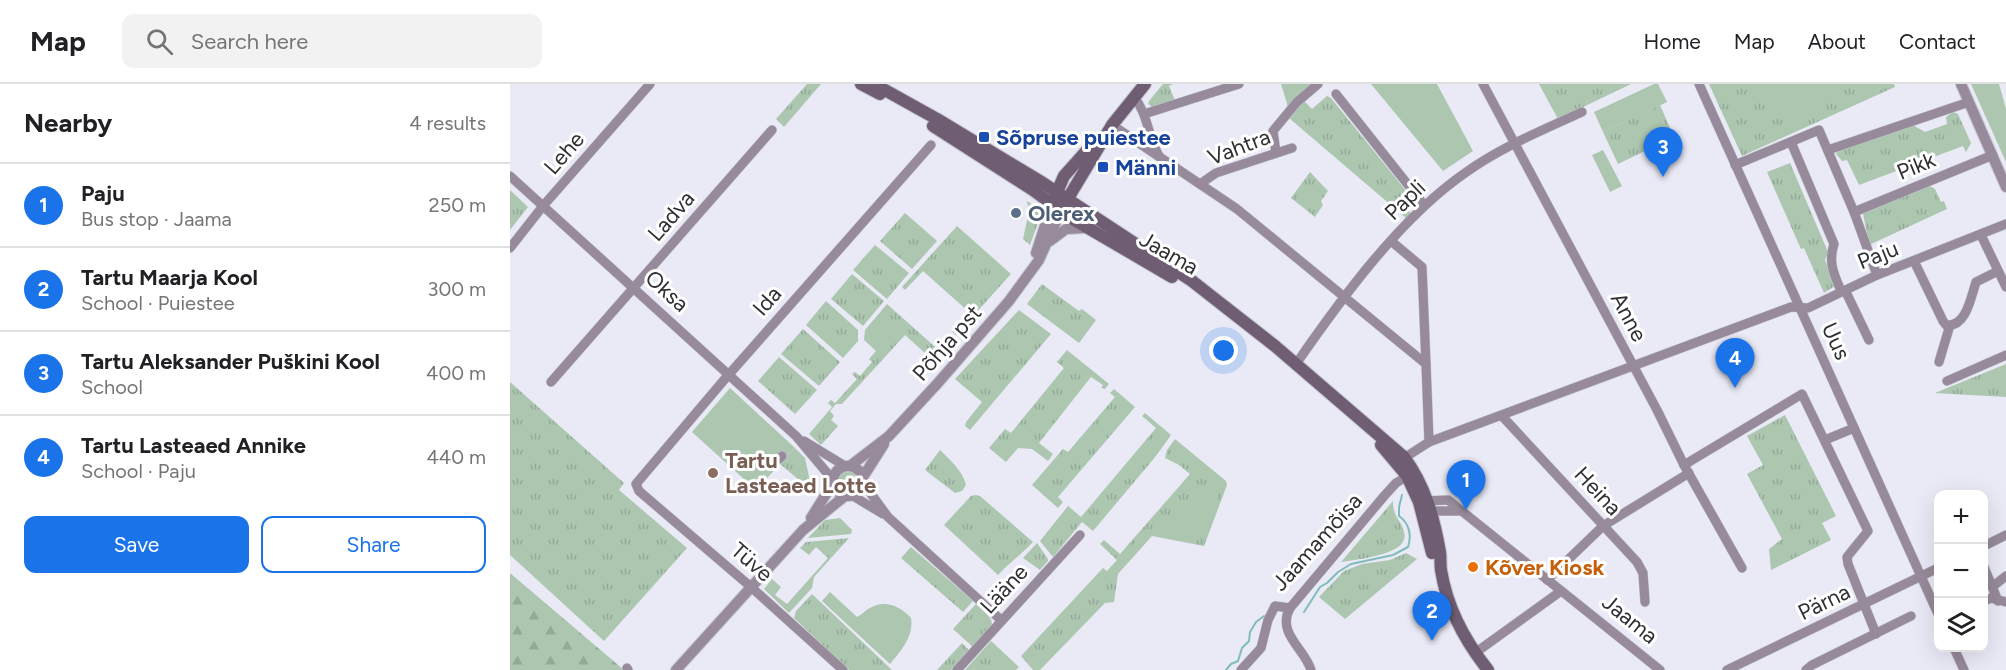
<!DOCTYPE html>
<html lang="en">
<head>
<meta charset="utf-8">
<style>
  :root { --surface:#fff; --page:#f2f2f2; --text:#202124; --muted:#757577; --line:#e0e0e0; --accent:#1a73e8 }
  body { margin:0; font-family:Figtree,sans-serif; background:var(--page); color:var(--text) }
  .controls { position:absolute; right:18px; bottom:18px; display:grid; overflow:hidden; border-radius:12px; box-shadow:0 6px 24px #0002 }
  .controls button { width:54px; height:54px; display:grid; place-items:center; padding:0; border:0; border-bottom:2px solid var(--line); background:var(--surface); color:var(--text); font:30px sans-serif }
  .you { position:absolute; left:714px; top:267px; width:21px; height:21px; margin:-15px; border:4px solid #fff; border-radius:50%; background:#1a73e8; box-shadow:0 0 0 9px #1a73e833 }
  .badge { display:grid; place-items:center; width:39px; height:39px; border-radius:50%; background:var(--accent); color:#fff; font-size:20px; font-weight:700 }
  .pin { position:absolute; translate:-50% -50px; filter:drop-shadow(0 2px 3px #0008) }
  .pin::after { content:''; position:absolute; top:32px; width:21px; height:18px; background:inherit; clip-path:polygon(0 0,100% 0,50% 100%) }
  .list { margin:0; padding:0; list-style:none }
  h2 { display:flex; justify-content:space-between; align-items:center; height:78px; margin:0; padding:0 24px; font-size:26px }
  h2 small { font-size:20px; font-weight:400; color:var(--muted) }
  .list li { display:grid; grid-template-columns:39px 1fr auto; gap:18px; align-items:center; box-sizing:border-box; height:84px; padding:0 24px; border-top:2px solid var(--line) }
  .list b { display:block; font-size:22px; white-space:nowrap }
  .list p { margin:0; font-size:20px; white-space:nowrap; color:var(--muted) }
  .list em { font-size:20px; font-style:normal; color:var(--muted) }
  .actions { display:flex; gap:12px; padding:18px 24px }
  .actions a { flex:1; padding:14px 0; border:2px solid var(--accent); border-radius:12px; text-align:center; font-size:21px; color:var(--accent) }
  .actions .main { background:var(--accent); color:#fff }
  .icon { flex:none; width:33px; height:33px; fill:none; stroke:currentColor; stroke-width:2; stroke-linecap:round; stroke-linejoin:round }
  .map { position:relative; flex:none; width:1496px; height:586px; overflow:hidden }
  header { display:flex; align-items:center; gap:36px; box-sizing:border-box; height:84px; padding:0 30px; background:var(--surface); border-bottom:2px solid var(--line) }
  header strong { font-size:28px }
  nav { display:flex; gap:33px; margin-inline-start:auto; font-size:21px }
  .search { width:420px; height:54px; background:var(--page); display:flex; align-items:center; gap:15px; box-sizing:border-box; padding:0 21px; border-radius:12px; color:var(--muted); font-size:22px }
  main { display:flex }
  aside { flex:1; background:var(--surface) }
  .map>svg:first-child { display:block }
</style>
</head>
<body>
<header>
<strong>Map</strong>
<div class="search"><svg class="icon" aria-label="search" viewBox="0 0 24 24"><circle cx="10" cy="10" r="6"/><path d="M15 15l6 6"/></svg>Search here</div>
<nav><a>Home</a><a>Map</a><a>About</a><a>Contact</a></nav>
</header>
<main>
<aside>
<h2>Nearby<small>4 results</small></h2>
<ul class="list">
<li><span class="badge">1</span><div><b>Paju</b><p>Bus stop · Jaama</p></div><em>250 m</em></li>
<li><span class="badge">2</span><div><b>Tartu Maarja Kool</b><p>School · Puiestee</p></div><em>300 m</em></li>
<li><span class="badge">3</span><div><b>Tartu Aleksander Puškini Kool</b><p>School</p></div><em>400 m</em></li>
<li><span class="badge">4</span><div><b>Tartu Lasteaed Annike</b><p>School · Paju</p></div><em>440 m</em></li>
</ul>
<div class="actions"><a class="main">Save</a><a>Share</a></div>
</aside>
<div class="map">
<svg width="1496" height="586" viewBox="0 0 1496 586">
  <defs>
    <pattern id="grass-tufts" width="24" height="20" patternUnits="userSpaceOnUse" patternTransform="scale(1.5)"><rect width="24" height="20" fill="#acc6b0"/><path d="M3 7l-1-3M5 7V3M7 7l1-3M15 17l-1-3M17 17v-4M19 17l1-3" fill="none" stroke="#94aa98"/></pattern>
    <pattern id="forest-firs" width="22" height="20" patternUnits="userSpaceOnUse" patternTransform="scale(1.5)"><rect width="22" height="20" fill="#acc6b0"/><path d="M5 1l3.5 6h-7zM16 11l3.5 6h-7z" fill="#94aa98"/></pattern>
  </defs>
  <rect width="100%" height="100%" fill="#e9eaf6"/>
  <g fill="url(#grass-tufts)">
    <path d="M297 0H311L274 43 266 35Z"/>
    <path d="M653 0H663L659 2 666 19 645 24 638 20 639 17Z"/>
    <path d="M771 0H804L778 23Z"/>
    <path d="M1029 0H1121L1048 35Z"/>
    <path d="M1199 0H1384L1385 3 1232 72Z"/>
    <path d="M817 12 821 14 901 113 893 120 901 129 896 134 779 34 794 17 802 25Z"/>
    <path d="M1150 21 1164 53 1108 80 1093 48Z"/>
    <path d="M1443 28 1448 30 1461 59 1456 68 1453 62 1349 101 1337 76 1332 77 1326 70 1328 67 1401 40 1415 48 1437 40 1436 33Z"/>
    <path d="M1280 79 1318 168 1315 176 1325 202 1314 209 1294 164 1291 165 1257 88Z"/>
    <path d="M800 88 818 107 811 117 813 121 805 133 781 114Z"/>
    <path d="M1415 99 1425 105 1431 118 1434 117 1437 125 1359 161 1352 124Z"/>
    <path d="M0 106 18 123 0 146Z"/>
    <path d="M517 117 528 124 530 129 527 142 520 161 513 155 519 127Z"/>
    <path d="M395 129 427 157 402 185 370 157Z"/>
    <path d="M447 142 501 190 446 251 442 247 459 228 413 187 395 206 392 203Z"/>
    <path d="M365 161 399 189 377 215 343 186Z"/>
    <path d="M342 190 374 217 353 242 321 215Z"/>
    <path d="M532 200 569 227 572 225 586 236 569 259 517 220Z"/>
    <path d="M316 217 348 246V257L333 274 296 241Z"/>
    <path d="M377 220 433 270 425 278 395 251 332 320H326L320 327 324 332 321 336 328 342 311 361 299 350 322 323 318 319 321 316 325 319 347 295 342 290 345 288 350 292 362 278 359 275 366 267 354 256 355 246Z"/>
    <path d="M509 226 541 250 460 346 455 342 456 338 472 318 445 295Z"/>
    <path d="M293 245 330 278 309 302 271 270Z"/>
    <path d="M557 266 599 300 595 305 591 304 593 301 581 293 529 359 543 370 538 377 522 365 508 364 496 378 479 364 495 345 501 349 554 284 547 278Z"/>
    <path d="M269 273 307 306 285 330 248 297Z"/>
    <path d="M1496 280V313L1425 309Z"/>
    <path d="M0 298 114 399 109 406 177 464 94 557 0 471Z"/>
    <path d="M604 305 625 323 548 413 553 418 548 424 522 401 553 365 558 368 605 313 600 309Z"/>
    <path d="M635 329 661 351 646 372 583 447 572 438 543 473 530 457 558 422 571 433 646 344 632 332Z"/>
    <path d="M1275 331 1326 432 1312 439 1321 456 1261 486 1259 465 1272 455 1237 390 1253 381 1237 352Z"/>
    <path d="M665 355 716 397 717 401 694 462 642 452 608 490 604 518 595 519 530 586H523L511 572 593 484 597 487 607 476 590 460 594 456 610 470 680 390 669 381 655 374 657 366Z"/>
    <path d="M285 364 295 374 302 407 270 380Z"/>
    <path d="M430 366C440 376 453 387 456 401L452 407 445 409 415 386Z"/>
    <circle cx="338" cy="397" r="13"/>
    <path d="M466 411 470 412 523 458C512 470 499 479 488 491L434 441 461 412Z"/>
    <path d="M883 417C883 434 891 435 894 448 901 471 847 475 831 478Z"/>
    <path d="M330 434 342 446 341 450 298 454 315 436Z"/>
    <path d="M339 454 304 493 302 504 279 529 254 505 262 495 271 503 265 511 277 520 318 474 306 463 299 471 290 464 296 458Z"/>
    <path d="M527 459 538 475V477L530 486 513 474Z"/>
    <path d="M401 463 463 517 453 528 391 474Z"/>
    <path d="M896 469 907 475 835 535 809 513 834 487 852 480 880 476Z"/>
    <path d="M302 510 382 586H339L284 534 286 527Z"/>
    <path d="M466 520C491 542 484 539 463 563L443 545Z"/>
    <path d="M481 557 509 583 506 586H455Z"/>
    <path d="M452 559 459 566 441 586H427Z"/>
  </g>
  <path fill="url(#forest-firs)" d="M0 489 114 586H0Z"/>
  <g fill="#acc6b0">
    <path d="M861 0H927L963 67 933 87Z"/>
    <path d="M1144 0H1148L1157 18 1093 48 1084 28Z"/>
    <path d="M1256 0H1345L1272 35Z"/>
    <path d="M1461 0H1489L1496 25V78Z"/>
    <path d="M1093 66 1112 102 1100 108 1082 71Z"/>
    <path d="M373 228 384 237 369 255 358 246Z"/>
    <path d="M220 304 285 364 246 406 182 348Z"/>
    <path d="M704 391 714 398 689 456 672 452 663 445 664 436C673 428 683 418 687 406L697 407Z"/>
    <path d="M320 508 347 533C352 531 355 526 360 524 375 515 391 523 401 534 404 552 391 567 380 580L312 517Z"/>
  </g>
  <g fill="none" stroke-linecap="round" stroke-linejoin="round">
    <g stroke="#81bcbd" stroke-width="2">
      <path d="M794 528 810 503 817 499 828 488 841 480 883 471 898 463C902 451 899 439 889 432V423L892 411"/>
      <path d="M716 586 721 580 728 577 732 564 739 557 740 548 746 538 754 532"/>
    </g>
    <defs>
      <g id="minor">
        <path d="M973 0 1147 326 1174 381 1232 484"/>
        <path d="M1189 0 1428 530"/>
        <path d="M826 10 914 121"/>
        <path d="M624 13C638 30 638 53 649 72"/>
        <path d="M634 30 729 0"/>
        <path d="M602 41 727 125 916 280 919 358"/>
        <path d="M1281 58 1324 160C1318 179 1324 190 1331 207"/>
        <path d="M1318 66 1459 18"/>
        <path d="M766 69 763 47 787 18 808 0"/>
        <path d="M1225 81 1309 46 1344 128 1367 191"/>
        <path d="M0 92 286 352 323 396"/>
        <path d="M690 100 706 89 782 64"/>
        <path d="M1344 128 1483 71"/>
        <path d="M1471 151 1496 203"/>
        <path d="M881 157 912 183 916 280"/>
        <path d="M0 164 33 122 140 0"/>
        <path d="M1404 177 1433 237 1436 241C1456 244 1461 213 1466 198L1488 187"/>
        <path d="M1335 206 1359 256"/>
        <path d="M1429 278 1440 241"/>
        <path d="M786 280C831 215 890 134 955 89 991 63 1033 46 1072 28"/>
        <path d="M1437 297 1496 271"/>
        <path d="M41 298 262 46"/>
        <path d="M992 332 1127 478 1133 489 1135 518"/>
        <path d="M1315 356 1344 344"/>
        <path d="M294 357 335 382"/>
        <path d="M269 375 272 372"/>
        <path d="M891 376 919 358 1281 223 1298 224 1367 191 1496 140"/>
        <path d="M1174 381 1292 310 1358 447 1337 473 1338 480 1366 550"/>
        <path d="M353 399 378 433 491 536"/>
        <path d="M343 412 373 430"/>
        <path d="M913 417 938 416 1150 586"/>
        <path d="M916 427H950"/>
        <path d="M1474 462 1496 451"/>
        <path d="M1474 483 1488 517"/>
        <path d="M1037 496 1093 442 1179 389"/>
        <path d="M1482 503 1496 492"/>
        <path d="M1474 517 1481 514 1496 518"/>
        <path d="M780 524C766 549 795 565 801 586"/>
        <path d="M1444 564 1454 586"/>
        <path d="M965 569 1051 507"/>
        <path d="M117 584 118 586"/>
        <path d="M333 586 241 503 129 407 126 400 214 296 421 61"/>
        <path d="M447 586 570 451"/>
        <path d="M731 586 751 564 758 536 765 522 780 524 875 411 886 399 901 390"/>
        <path d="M1217 586 1428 484"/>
        <path d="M1296 586 1302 581 1401 532"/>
      </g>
      <g id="tertiary">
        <path d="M1451 0 1496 103"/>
        <path d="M540 157 556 145 576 144"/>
        <path d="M526 169 542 120"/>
        <circle cx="338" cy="397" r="15"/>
        <path d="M340 382 379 352 427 300 499 217 529 176 551 127"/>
        <path d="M353 393 374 360"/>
        <path d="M301 434 323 399"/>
        <path d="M166 586 293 446 335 412"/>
      </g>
      <g id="secondary">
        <path d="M351 0 370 10"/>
        <path d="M364 0 427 35 533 99 682 197 765 262 894 373C915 401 924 434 930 468 931 474 930 480 931 486 937 524 955 557 978 586"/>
        <path d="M423 42 523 106 561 134 662 193"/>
        <path d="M544 115 554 92 588 54"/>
        <path d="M554 121 602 41 635 0"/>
        <path d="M871 361 897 392 909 418 922 469"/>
      </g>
    </defs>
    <use href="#minor" stroke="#c4c5cf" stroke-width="10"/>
    <use href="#tertiary" stroke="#c4c5cf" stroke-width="12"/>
    <use href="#secondary" stroke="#c4c5cf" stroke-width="14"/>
    <use href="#minor" stroke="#978a9a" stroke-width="9"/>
    <use href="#tertiary" stroke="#978a9a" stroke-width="10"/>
    <use href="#secondary" stroke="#6f5d73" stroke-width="12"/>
  </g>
  <g fill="#1a4fb4" stroke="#fff" stroke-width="2">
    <rect x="468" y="47" width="12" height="12" rx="3"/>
    <rect x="587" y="77" width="12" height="12" rx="3"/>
  </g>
  <circle fill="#5c6f8a" stroke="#fff" stroke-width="2" cx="506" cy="129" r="6"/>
  <circle fill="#8d6e63" stroke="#fff" stroke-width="2" cx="203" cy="389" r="6"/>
  <circle fill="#e8710a" stroke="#fff" stroke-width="2" cx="963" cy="483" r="6"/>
  <g text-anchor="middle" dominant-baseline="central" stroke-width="6" stroke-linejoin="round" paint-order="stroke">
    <g font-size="22" font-weight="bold" fill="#164399" stroke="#fff" text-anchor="start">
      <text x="486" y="53">Sõpruse puiestee</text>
      <text x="605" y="83">Männi</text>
    </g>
    <g font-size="22" fill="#303034" stroke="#fff">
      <text transform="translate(729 63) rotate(-21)">Vahtra</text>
      <text transform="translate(54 69) rotate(-49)">Lehe</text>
      <text transform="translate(1406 82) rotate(-22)">Pikk</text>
      <text transform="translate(895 116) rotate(-44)">Papli</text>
      <text transform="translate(161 132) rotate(-49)">Ladva</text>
      <text transform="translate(659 169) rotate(30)">Jaama</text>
      <text transform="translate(1368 171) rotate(-22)">Paju</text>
      <text transform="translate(157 207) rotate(42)">Oksa</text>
      <text transform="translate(257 217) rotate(-49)">Ida</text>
      <text transform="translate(1119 233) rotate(62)">Anne</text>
      <text transform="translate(1326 257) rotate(65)">Uus</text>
      <text transform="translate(437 259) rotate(-49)">Põhja pst</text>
      <text transform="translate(1088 407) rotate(47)">Heina</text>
      <text transform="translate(807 458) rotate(-48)">Jaamamõisa</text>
      <text transform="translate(242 478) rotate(41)">Tüve</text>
      <text transform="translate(494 505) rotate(-47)">Lääne</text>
      <text transform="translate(1314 518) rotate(-26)">Pärna</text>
      <text transform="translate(1120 535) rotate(39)">Jaama</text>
    </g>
    <g font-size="22" font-weight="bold" fill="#4e5e75" stroke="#fff" text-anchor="start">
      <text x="518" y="129">Olerex</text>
    </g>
    <g font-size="22" font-weight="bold" fill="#785e54" stroke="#fff" text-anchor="start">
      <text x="215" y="376">Tartu<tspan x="215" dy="25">Lasteaed Lotte</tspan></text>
    </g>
    <g font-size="22" font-weight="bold" fill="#c56008" stroke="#fff" text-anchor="start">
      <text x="975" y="483">Kõver Kiosk</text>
    </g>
  </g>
</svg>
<div class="controls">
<button>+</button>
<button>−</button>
<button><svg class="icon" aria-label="layers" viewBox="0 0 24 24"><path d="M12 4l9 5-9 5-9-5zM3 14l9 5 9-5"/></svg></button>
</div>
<div class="you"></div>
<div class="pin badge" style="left:956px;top:426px">1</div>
<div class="pin badge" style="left:922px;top:557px">2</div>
<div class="pin badge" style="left:1153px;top:93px">3</div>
<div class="pin badge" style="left:1225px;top:304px">4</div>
</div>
</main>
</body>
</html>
